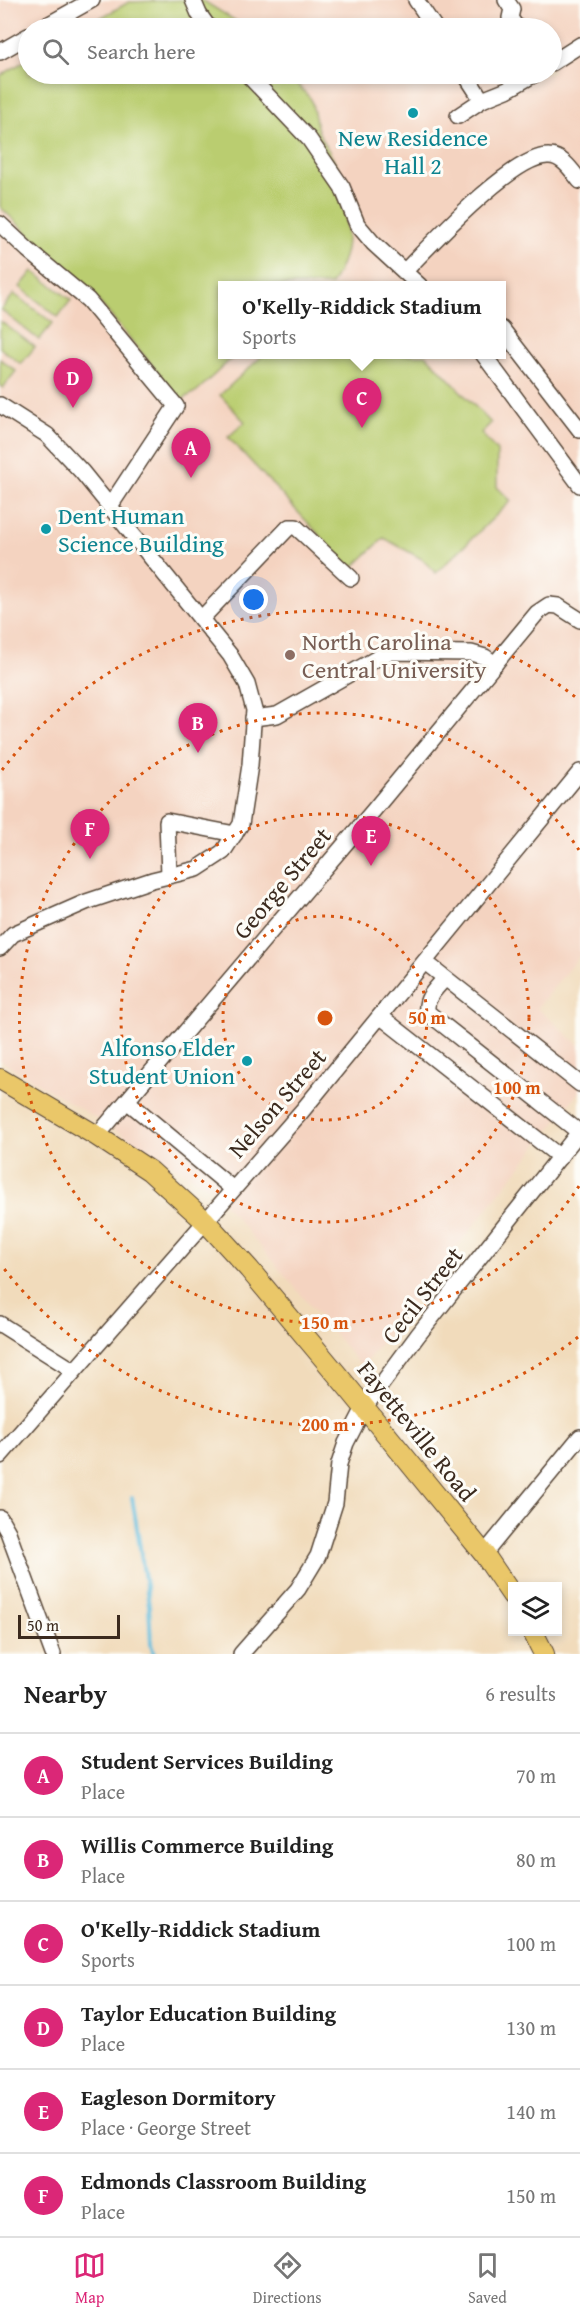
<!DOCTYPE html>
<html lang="en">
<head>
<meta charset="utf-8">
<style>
  :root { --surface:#fff; --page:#f6f6f6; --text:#222; --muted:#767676; --line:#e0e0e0; --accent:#db2777 }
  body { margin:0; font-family:"Gentium Book Plus",serif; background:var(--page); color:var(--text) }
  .controls { position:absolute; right:18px; bottom:18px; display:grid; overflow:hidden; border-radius:0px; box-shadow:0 3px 9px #0003 }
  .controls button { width:54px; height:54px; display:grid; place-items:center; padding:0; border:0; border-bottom:2px solid var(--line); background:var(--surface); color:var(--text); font:30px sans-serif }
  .scale { position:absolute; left:18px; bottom:15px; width:102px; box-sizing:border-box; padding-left:6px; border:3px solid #3b2a1e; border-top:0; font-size:16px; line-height:21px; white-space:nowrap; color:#3b2a1e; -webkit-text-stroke:4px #fdfcf7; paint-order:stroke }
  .you { position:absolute; left:254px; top:600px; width:21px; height:21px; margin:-15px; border:4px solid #fff; border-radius:50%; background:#1a73e8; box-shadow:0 0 0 9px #1a73e833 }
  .badge { display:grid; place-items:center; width:39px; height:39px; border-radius:50%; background:var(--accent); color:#fff; font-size:20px; font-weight:700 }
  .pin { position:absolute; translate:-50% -50px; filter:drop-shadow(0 2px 3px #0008) }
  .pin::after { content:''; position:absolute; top:32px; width:21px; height:18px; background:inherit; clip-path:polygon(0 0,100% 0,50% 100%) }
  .popup { position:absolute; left:218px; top:281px; width:288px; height:78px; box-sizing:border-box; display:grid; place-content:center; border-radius:0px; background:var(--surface); filter:drop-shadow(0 2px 4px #0005); font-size:20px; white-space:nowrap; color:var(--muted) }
  .popup b { font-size:22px; color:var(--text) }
  .popup::after { content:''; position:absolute; left:50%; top:100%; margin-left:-12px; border:12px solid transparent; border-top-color:var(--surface) }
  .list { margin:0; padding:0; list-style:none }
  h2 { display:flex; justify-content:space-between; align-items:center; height:78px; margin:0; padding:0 24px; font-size:26px }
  h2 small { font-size:20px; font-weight:400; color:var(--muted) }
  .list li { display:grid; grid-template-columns:39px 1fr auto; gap:18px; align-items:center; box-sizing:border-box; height:84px; padding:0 24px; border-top:2px solid var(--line) }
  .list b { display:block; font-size:22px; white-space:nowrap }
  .list p { margin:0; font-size:20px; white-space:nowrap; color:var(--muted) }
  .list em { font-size:20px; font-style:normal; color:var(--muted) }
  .icon { flex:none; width:33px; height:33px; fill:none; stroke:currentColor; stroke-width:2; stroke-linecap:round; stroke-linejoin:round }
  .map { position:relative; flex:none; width:580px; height:1654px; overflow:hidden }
  .search { position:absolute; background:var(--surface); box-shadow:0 3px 9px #0003; left:18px; right:18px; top:18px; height:66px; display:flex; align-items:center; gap:15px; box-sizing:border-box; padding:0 21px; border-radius:33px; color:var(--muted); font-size:22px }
  .sheet { height:582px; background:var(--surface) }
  nav { display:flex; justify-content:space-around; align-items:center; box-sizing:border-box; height:84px; border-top:2px solid var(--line); background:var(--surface); font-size:16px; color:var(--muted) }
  nav a { display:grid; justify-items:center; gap:3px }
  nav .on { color:var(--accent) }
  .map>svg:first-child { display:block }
</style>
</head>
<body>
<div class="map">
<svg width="580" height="1654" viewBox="0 0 580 1654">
  <rect width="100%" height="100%" fill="#fdfcf7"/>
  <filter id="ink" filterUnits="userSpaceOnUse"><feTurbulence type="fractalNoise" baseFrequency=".0167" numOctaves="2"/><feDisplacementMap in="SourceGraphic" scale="12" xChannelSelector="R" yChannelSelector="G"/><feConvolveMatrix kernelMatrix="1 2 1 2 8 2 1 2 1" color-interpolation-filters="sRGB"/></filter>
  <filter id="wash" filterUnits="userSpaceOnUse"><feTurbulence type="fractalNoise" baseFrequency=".008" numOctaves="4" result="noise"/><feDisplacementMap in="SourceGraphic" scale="24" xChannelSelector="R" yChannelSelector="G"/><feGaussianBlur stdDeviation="1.35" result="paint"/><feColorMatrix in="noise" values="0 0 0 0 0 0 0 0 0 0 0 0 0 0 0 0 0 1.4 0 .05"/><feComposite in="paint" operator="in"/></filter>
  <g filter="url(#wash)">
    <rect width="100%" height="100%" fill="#f1dbbb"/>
    <path fill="#f4d3c0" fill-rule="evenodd" d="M0 0H580V955L537 1008 580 1046V1091L362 1367 212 1189 0 1060ZM28 28H552V74H28ZM222 286H502V354H222Z"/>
    <g fill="#bacd70" stroke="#7a7c47" stroke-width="1.5">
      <path d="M176 0H202L247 28H82L129 2Z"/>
      <path d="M28 59V74H288L311 99 318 131 354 198 343 204C350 237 349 256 331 285L222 286V354L235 355 197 391 181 400 95 297 0 207V76Z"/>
      <path d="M33 271 71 300 58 317 20 287Z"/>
      <path d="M14 294 53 323 39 340 1 310Z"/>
      <path d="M0 321 35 347 21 364 0 348Z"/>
      <path d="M263 355H426L491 423 481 433 497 451V487L511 501 436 573 422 559 384 538 351 569 228 437 245 422 220 395Z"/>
      <path d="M0 359 16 371 3 388 0 386Z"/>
    </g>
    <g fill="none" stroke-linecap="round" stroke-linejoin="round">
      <path stroke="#5ebcdc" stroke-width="4" d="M132 1497 149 1605 151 1644 154 1654"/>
    </g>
  </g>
  <g filter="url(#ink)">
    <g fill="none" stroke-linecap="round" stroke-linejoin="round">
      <defs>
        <g id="minor">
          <path d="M193 0 199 14 209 28"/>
          <path d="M416 0 435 28"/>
          <path d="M506 0 512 9 510 18 517 28"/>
          <path d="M42 28 92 0"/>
          <path d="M0 52 28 36"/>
          <path d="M552 63 580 45"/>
          <path d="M247 74 309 139 342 187 357 224 373 243 420 286"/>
          <path d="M465 74 482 100 507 90 533 75"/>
          <path d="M458 116 482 100"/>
          <path d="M0 224 28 250 88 300 176 406 110 506"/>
          <path d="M405 271C430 245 514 154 549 156 563 156 572 171 580 181"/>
          <path d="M502 329 580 430"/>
          <path d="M483 354 580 485"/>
          <path d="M0 405 47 435 82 472 230 655 247 684 254 710 250 765 241 824 223 852 197 869 152 880 86 902 13 934 0 948"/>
          <path d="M201 619 289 527H296L351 578"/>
          <path d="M253 718 277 715 388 652 471 653 485 657 495 664"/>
          <path d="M169 875 167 821 235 834"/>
          <path d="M425 962 580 1084"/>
          <path d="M445 978C436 989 425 997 427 1012L579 1132"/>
          <path d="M380 1016 560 1157"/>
          <path d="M127 1101 233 1189"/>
          <path d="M97 1136 373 811 537 613 549 605 558 606 580 620"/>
          <path d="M0 1324 73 1370"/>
          <path d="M0 1456 302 1111 580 772"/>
          <path d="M0 1518 8 1532 53 1654"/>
          <path d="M484 1554 580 1437"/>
          <path d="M241 1654 298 1589 318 1556 335 1503 339 1464 346 1443 364 1408 418 1335 580 1131"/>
        </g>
        <g id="major">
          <path d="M0 1079 97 1136 150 1171 205 1221 249 1269 350 1390 484 1554 512 1595"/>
          <path d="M533 1632 544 1654"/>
        </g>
      </defs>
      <use href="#minor" stroke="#564536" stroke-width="18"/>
      <use href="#major" stroke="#564536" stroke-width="22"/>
      <use href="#minor" stroke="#fff" stroke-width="15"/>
      <use href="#major" stroke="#eac769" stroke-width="20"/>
    </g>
  </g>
  <g fill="none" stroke="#d7540e" stroke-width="3" stroke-dasharray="3 6">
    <circle cx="325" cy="1018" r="102"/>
    <circle cx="325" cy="1018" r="204"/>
    <path d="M579 1186A305 305 0 1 1 579 850"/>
    <path d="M578 1337A407 407 0 0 1 2 1266M2 770A407 407 0 0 1 578 699"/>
  </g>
  <g fill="#0f9aa8" stroke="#fdfcf7" stroke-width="2">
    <circle cx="413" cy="113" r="6"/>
    <circle cx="46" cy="529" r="6"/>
    <circle cx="247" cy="1061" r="6"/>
  </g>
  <circle fill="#8d6e63" stroke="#fdfcf7" stroke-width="2" cx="290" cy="655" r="6"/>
  <g text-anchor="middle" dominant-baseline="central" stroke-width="6" stroke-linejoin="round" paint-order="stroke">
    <g font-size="24" fill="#0d838f" stroke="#fdfcf7">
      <text x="413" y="137">New Residence<tspan x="413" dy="28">Hall 2</tspan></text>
      <text x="58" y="515" text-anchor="start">Dent Human<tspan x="58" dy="28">Science Building</tspan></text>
      <text x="235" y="1047" text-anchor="end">Alfonso Elder<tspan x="235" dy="28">Student Union</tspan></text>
    </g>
    <g font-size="24" fill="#785e54" stroke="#fdfcf7" text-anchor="start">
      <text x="302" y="641">North Carolina<tspan x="302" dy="28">Central University</tspan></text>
    </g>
    <g font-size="24" fill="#3b2a1e" stroke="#fdfcf7">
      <text transform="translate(282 883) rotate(-50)">George Street</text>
      <text transform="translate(277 1103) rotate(-49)">Nelson Street</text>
      <text transform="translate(422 1295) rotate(-52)">Cecil Street</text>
      <text transform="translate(417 1431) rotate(51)">Fayetteville Road</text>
    </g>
  </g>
  <circle cx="325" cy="1018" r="9" fill="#d7540e" stroke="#fdfcf7" stroke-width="3"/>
  <g font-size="18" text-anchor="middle" font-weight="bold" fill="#d7540e" stroke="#fdfcf7" stroke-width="6" stroke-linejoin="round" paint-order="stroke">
    <text x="427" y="1024">50 m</text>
    <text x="517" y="1094">100 m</text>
    <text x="325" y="1329">150 m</text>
    <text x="325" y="1431">200 m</text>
  </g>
</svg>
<div class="controls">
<button><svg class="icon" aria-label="layers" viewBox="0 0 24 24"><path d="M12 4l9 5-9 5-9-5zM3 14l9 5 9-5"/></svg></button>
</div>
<div class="scale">50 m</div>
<div class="you"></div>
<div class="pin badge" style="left:191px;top:478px">A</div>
<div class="pin badge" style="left:198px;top:753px">B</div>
<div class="pin badge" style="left:362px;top:428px">C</div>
<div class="popup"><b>O'Kelly-Riddick Stadium</b>Sports</div>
<div class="pin badge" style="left:73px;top:408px">D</div>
<div class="pin badge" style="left:371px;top:866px">E</div>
<div class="pin badge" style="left:90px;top:859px">F</div>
<div class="search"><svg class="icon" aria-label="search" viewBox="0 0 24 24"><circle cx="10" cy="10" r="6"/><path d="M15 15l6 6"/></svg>Search here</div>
</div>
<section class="sheet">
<h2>Nearby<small>6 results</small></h2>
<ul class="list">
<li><span class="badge">A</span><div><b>Student Services Building</b><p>Place</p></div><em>70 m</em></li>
<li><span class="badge">B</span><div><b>Willis Commerce Building</b><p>Place</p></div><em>80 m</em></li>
<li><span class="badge">C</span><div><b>O'Kelly-Riddick Stadium</b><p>Sports</p></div><em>100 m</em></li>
<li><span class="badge">D</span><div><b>Taylor Education Building</b><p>Place</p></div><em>130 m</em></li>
<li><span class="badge">E</span><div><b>Eagleson Dormitory</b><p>Place · George Street</p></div><em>140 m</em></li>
<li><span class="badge">F</span><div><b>Edmonds Classroom Building</b><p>Place</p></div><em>150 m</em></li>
</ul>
</section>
<nav>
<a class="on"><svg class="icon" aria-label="map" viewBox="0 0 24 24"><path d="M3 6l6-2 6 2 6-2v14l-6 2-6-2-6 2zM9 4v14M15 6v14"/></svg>Map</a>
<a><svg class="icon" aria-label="directions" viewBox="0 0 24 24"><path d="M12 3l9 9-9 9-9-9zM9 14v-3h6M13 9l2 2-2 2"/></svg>Directions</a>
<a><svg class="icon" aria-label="saved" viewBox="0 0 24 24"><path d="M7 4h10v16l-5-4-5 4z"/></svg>Saved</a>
</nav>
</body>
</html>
